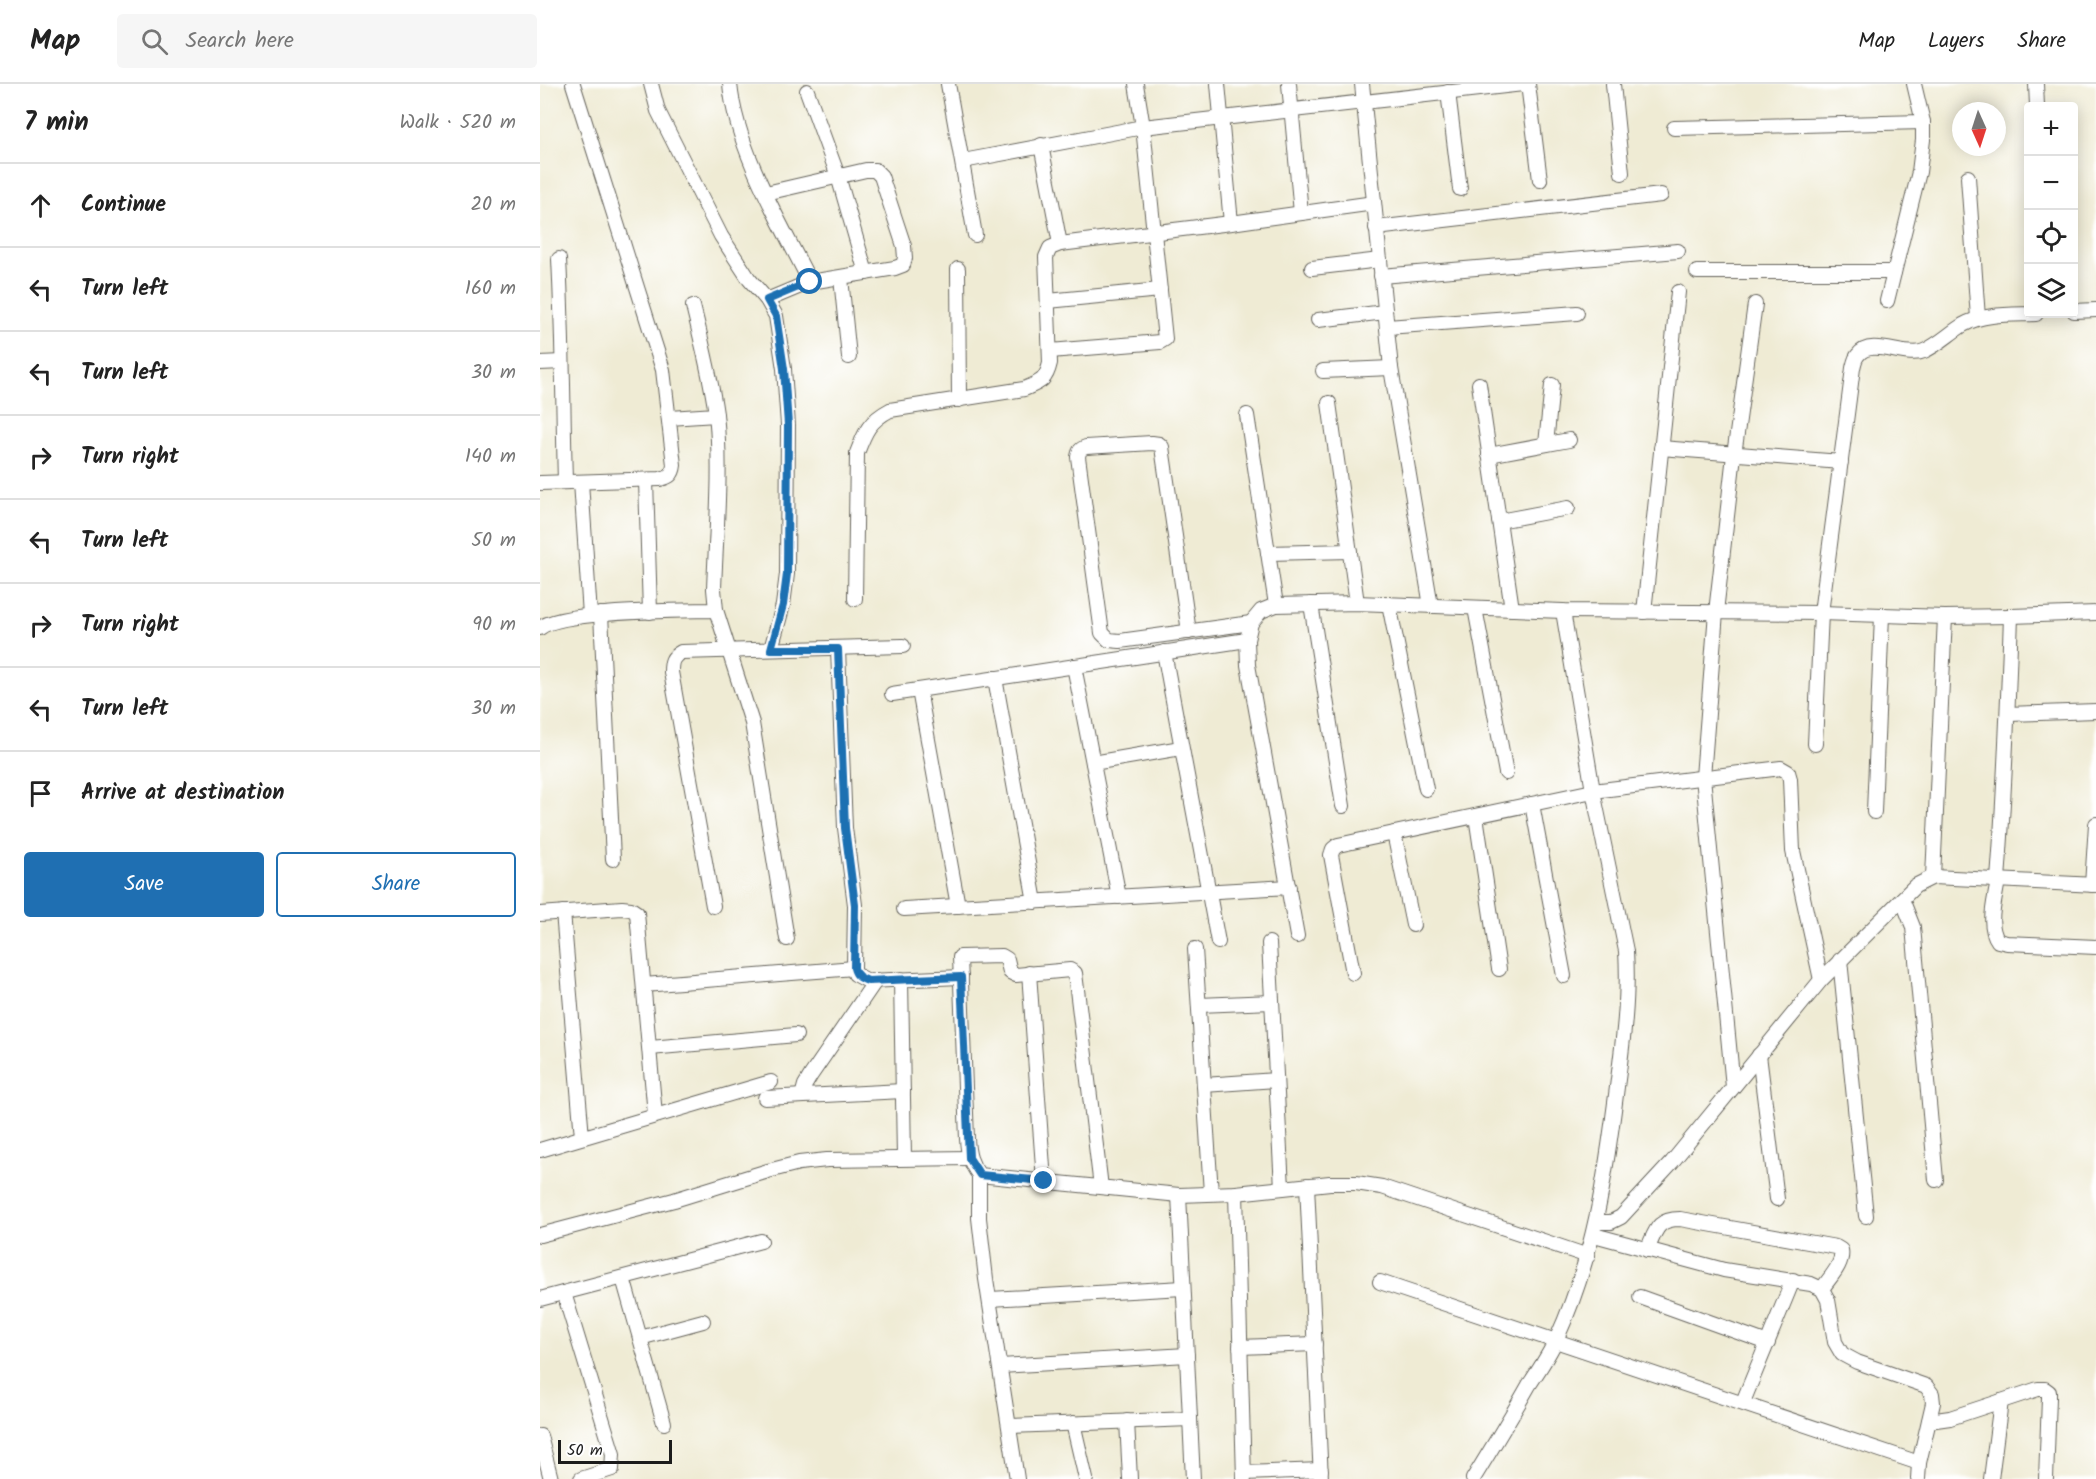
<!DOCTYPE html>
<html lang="en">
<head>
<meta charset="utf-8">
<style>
  :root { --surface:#fff; --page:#f6f6f6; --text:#222; --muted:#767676; --line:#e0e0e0; --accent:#1f6fb2 }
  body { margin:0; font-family:Kalam,sans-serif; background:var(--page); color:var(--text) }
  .controls { position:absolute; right:18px; top:18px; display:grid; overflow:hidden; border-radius:6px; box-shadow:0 3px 15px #0003 }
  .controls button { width:54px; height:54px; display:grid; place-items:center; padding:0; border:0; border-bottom:2px solid var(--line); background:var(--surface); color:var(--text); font:30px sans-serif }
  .compass { position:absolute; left:1412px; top:18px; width:54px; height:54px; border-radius:50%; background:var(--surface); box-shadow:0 3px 15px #0003; rotate:177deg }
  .scale { position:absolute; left:18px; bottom:15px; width:114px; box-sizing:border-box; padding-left:6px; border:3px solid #1c1c1c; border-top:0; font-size:16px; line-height:21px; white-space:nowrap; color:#1c1c1c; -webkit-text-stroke:4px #fff; paint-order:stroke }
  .stop { position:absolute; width:18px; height:18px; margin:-14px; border:4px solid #1f6fb2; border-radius:50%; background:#fff }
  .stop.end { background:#1f6fb2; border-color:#fff; box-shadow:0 2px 6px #0008 }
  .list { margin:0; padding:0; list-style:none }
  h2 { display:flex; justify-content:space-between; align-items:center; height:78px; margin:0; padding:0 24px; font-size:26px }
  h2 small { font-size:20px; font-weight:400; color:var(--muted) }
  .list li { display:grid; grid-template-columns:39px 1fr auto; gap:18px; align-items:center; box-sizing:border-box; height:84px; padding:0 24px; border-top:2px solid var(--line) }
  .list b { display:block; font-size:22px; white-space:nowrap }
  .list em { font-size:20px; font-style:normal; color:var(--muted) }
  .actions { display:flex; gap:12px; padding:18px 24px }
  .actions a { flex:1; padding:14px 0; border:2px solid var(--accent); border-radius:6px; text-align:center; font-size:21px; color:var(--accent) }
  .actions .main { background:var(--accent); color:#fff }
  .icon { flex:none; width:33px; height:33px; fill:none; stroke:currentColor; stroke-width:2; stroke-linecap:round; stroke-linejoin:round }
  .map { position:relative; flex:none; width:1556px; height:1395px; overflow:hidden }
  header { display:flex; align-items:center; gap:36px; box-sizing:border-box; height:84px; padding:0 30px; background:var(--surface); border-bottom:2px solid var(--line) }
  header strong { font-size:28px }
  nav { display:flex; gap:33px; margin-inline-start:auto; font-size:21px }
  .search { width:420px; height:54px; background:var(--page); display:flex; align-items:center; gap:15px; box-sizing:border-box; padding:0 21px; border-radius:6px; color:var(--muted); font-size:22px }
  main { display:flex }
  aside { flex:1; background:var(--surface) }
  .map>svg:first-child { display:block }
</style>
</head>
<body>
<header>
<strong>Map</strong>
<div class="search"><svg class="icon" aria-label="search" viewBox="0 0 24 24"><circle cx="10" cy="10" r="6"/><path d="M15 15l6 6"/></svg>Search here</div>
<nav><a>Map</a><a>Layers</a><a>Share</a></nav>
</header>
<main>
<aside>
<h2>7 min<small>Walk · 520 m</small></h2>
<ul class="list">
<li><svg class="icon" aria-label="ahead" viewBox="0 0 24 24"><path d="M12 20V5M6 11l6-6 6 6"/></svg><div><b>Continue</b></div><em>20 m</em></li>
<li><svg class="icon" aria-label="left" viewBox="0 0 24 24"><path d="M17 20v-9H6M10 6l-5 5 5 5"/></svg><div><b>Turn left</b></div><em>160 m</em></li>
<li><svg class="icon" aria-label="left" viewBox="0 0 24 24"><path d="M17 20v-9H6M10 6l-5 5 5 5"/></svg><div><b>Turn left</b></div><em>30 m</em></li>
<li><svg class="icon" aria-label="right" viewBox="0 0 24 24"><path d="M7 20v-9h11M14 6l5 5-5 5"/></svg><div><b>Turn right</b></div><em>140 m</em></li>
<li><svg class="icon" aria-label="left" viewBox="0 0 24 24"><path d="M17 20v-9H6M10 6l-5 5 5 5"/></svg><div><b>Turn left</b></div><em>50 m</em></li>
<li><svg class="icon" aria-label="right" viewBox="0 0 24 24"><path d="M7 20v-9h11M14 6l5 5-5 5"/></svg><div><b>Turn right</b></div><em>90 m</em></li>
<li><svg class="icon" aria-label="left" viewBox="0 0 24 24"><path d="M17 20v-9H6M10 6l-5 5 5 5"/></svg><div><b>Turn left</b></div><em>30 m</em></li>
<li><svg class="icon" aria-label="arrive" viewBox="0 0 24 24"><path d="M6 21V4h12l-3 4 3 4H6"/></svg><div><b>Arrive at destination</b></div></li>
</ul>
<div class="actions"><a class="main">Save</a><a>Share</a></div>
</aside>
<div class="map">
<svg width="1556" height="1395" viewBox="0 0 1556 1395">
  <rect width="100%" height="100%" fill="#fff"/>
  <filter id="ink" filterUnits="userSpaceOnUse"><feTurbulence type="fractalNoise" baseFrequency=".0167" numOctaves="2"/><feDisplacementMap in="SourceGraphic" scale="12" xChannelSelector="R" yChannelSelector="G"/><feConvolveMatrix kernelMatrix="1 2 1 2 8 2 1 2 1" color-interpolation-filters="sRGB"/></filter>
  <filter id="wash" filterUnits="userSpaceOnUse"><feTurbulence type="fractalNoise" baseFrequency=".008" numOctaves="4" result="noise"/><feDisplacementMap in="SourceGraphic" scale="24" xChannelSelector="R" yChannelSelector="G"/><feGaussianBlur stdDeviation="1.35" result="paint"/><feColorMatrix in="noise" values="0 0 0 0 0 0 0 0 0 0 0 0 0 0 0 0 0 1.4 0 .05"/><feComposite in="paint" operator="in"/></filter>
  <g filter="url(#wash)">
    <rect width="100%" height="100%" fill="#efebd4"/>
  </g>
  <g filter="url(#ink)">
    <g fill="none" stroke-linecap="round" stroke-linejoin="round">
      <defs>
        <g id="minor">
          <path d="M111 0 118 27 181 152 209 195 227 216 236 232 244 285 248 341 247 490 243 521 231 565"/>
          <path d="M190 0C196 65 241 140 270 198"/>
          <path d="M408 0 435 151"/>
          <path d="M678 0 691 139"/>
          <path d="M749 0 761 129"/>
          <path d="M822 0 851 284 891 522"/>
          <path d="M988 0 1000 96"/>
          <path d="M1073 0 1082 89"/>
          <path d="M1496 0 1497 22"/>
          <path d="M267 7 298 92 326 189"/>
          <path d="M908 8 920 105"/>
          <path d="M1134 44 1383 38"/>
          <path d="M501 61 520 160"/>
          <path d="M423 77 603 43 983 0"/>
          <path d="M1428 93 1438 234"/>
          <path d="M226 109 326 86H335L341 92 364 162 365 174 363 181 355 184 270 198 227 216"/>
          <path d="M836 144 1121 111"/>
          <path d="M19 175C23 250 23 324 25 398"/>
          <path d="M772 184 840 176"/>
          <path d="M418 185 419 316"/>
          <path d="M1157 188H1354"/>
          <path d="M841 192 1138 167"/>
          <path d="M301 194 309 273"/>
          <path d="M508 217 620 206"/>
          <path d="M1347 217 1379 88 1383 56V38L1374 0"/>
          <path d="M153 222C162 258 171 294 176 330 182 384 176 449 174 505L176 526 212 639 247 855"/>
          <path d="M1534 227 1556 226"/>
          <path d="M778 236 845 228"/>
          <path d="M847 243 1037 229"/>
          <path d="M510 267 620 258 625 255 603 43 596 0"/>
          <path d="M0 279 22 278"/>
          <path d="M783 287 851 284"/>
          <path d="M939 300 972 525"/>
          <path d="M789 319 817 519"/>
          <path d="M707 331 736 521"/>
          <path d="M129 334 176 331"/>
          <path d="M1006 360 1012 301"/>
          <path d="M1121 364 1301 378"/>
          <path d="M949 371 1029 356"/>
          <path d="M106 396 110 528"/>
          <path d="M41 398 50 531"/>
          <path d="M0 399 120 395C129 393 133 391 134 381L123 286 33 0"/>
          <path d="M959 437 1028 424"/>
          <path d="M728 469 810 467"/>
          <path d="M315 515 317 369C325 348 329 337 350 326L484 305C500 298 506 297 510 279L506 173 510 164 520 160 691 139 834 119"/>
          <path d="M771 520 803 722"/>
          <path d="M849 520 886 705"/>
          <path d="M935 524 966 689"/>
          <path d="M1104 528 1138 208"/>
          <path d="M61 530 73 775"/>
          <path d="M1471 532C1468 620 1465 707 1458 795 1456 814 1446 840 1458 857L1467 859 1556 863"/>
          <path d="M0 544C21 526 143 527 176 526"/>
          <path d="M649 548 622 363 619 360 612 359 546 363C540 365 539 367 538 373L562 549 569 556 580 557 711 539"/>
          <path d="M298 565 305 744 315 821 314 884 315 890 328 897 421 893"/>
          <path d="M624 568 678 858"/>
          <path d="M534 582 579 813"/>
          <path d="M455 594 495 818"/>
          <path d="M379 606 418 822"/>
          <path d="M352 610 707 556"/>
          <path d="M1468 630 1556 627"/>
          <path d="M1275 660 1281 529 1313 284C1314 280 1315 274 1318 271 1331 253 1366 275 1384 267 1398 261 1410 249 1423 241 1444 229 1472 231 1496 230"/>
          <path d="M553 679 641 664"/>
          <path d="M992 720 1024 892"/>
          <path d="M1334 728 1342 531"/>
          <path d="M936 732 959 885"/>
          <path d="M854 749 873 841"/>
          <path d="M1393 793 1405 533"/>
          <path d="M1552 801 1556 740"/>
          <path d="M1362 815 1373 843 1396 1096"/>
          <path d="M173 822 131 588C131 578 132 573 141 568L363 562"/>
          <path d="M364 825 749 803"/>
          <path d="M23 828 42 1053"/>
          <path d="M0 830 82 824 91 825 97 829 115 1031"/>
          <path d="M757 852 708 581 707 556 711 539 721 527 736 521 817 519 1023 527 1281 529 1405 533 1471 532 1556 529"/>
          <path d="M729 859 742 1104"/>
          <path d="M655 865 671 1109"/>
          <path d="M1300 876 1326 1132"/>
          <path d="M489 889 504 1097"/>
          <path d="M813 889 791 771 793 765 798 761 1053 707 1241 684 1248 688 1250 695 1253 767 1281 896"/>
          <path d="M361 895 364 1074"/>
          <path d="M104 901 314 884"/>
          <path d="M659 921 732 918"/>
          <path d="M110 964 256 951"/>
          <path d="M1219 971 1237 1115"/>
          <path d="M664 1001 736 996"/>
          <path d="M1193 1003 1163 693 1176 528 1194 371 1215 220"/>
          <path d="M262 1012 265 1001 271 991 336 896"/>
          <path d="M225 1014 363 1007"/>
          <path d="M0 1066 231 998"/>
          <path d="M439 1091V1134L446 1195 477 1395"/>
          <path d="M767 1101 781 1395"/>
          <path d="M561 1103 535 889 530 886 476 891 470 888 467 875 462 872 420 873 427 1055C428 1070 430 1079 439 1091L639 1111 696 1109 790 1099H816L842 1103 1048 1172"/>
          <path d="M696 1109 704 1395"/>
          <path d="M639 1111 653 1395"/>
          <path d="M1056 1138H1071L1081 1133 1132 1078 1281 896 1375 802 1393 793 1556 801"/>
          <path d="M0 1151 134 1116 228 1087 259 1079 287 1076 429 1074"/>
          <path d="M1054 1151 1184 1186 1271 1200 1282 1205 1288 1216 1295 1258 1302 1270 1317 1278 1386 1302 1392 1310 1393 1319 1379 1379 1378 1395"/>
          <path d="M1107 1166C1116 1147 1116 1135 1140 1135L1296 1163 1301 1166C1304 1180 1289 1194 1282 1205"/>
          <path d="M83 1194 124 1339"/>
          <path d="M840 1198 1379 1379"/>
          <path d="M24 1209 73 1370 72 1385 41 1395"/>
          <path d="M1100 1213 1228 1259"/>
          <path d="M0 1215 221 1157"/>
          <path d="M450 1215 643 1204"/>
          <path d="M100 1254 163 1237"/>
          <path d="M700 1263 775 1260"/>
          <path d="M461 1282 647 1271"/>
          <path d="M1203 1318 1253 1196"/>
          <path d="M587 1337 590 1395"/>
          <path d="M1389 1337 1410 1334 1498 1305H1505L1509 1308V1314L1506 1395"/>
          <path d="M533 1339 546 1395"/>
          <path d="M470 1342 650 1335"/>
          <path d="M0 1352 11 1395"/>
          <path d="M704 1389 781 1386"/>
          <path d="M933 1395C952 1364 971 1333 989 1301 999 1286 1009 1271 1017 1254 1054 1173 1066 1091 1077 1003 1083 958 1089 912 1086 867L1053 707 1023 527"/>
          <path d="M1451 1395 1461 1317"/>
        </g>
      </defs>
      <use href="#minor" stroke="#66645c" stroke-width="16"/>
      <use href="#minor" stroke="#fff" stroke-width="14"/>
    </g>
  </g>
  <g fill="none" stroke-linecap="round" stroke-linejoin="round" filter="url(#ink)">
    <path stroke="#1f6fb2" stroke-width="8" d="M270 198 227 216 236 232 244 285 248 341 247 490 243 521 231 565H298L305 744 315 821 314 884C316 892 320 894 328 897L421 893 429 1074 440 1091 504 1097"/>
  </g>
</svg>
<div class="controls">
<button>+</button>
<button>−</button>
<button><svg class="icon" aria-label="locate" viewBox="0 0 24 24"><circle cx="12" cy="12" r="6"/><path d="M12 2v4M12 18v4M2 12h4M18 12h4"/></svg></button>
<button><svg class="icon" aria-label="layers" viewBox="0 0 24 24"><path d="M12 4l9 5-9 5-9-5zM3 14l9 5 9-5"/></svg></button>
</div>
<svg class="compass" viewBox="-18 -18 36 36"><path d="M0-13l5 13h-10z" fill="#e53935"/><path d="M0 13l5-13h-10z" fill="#767676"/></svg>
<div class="scale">50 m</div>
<div class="stop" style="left:270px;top:198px"></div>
<div class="stop end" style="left:504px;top:1097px"></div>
</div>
</main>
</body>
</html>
